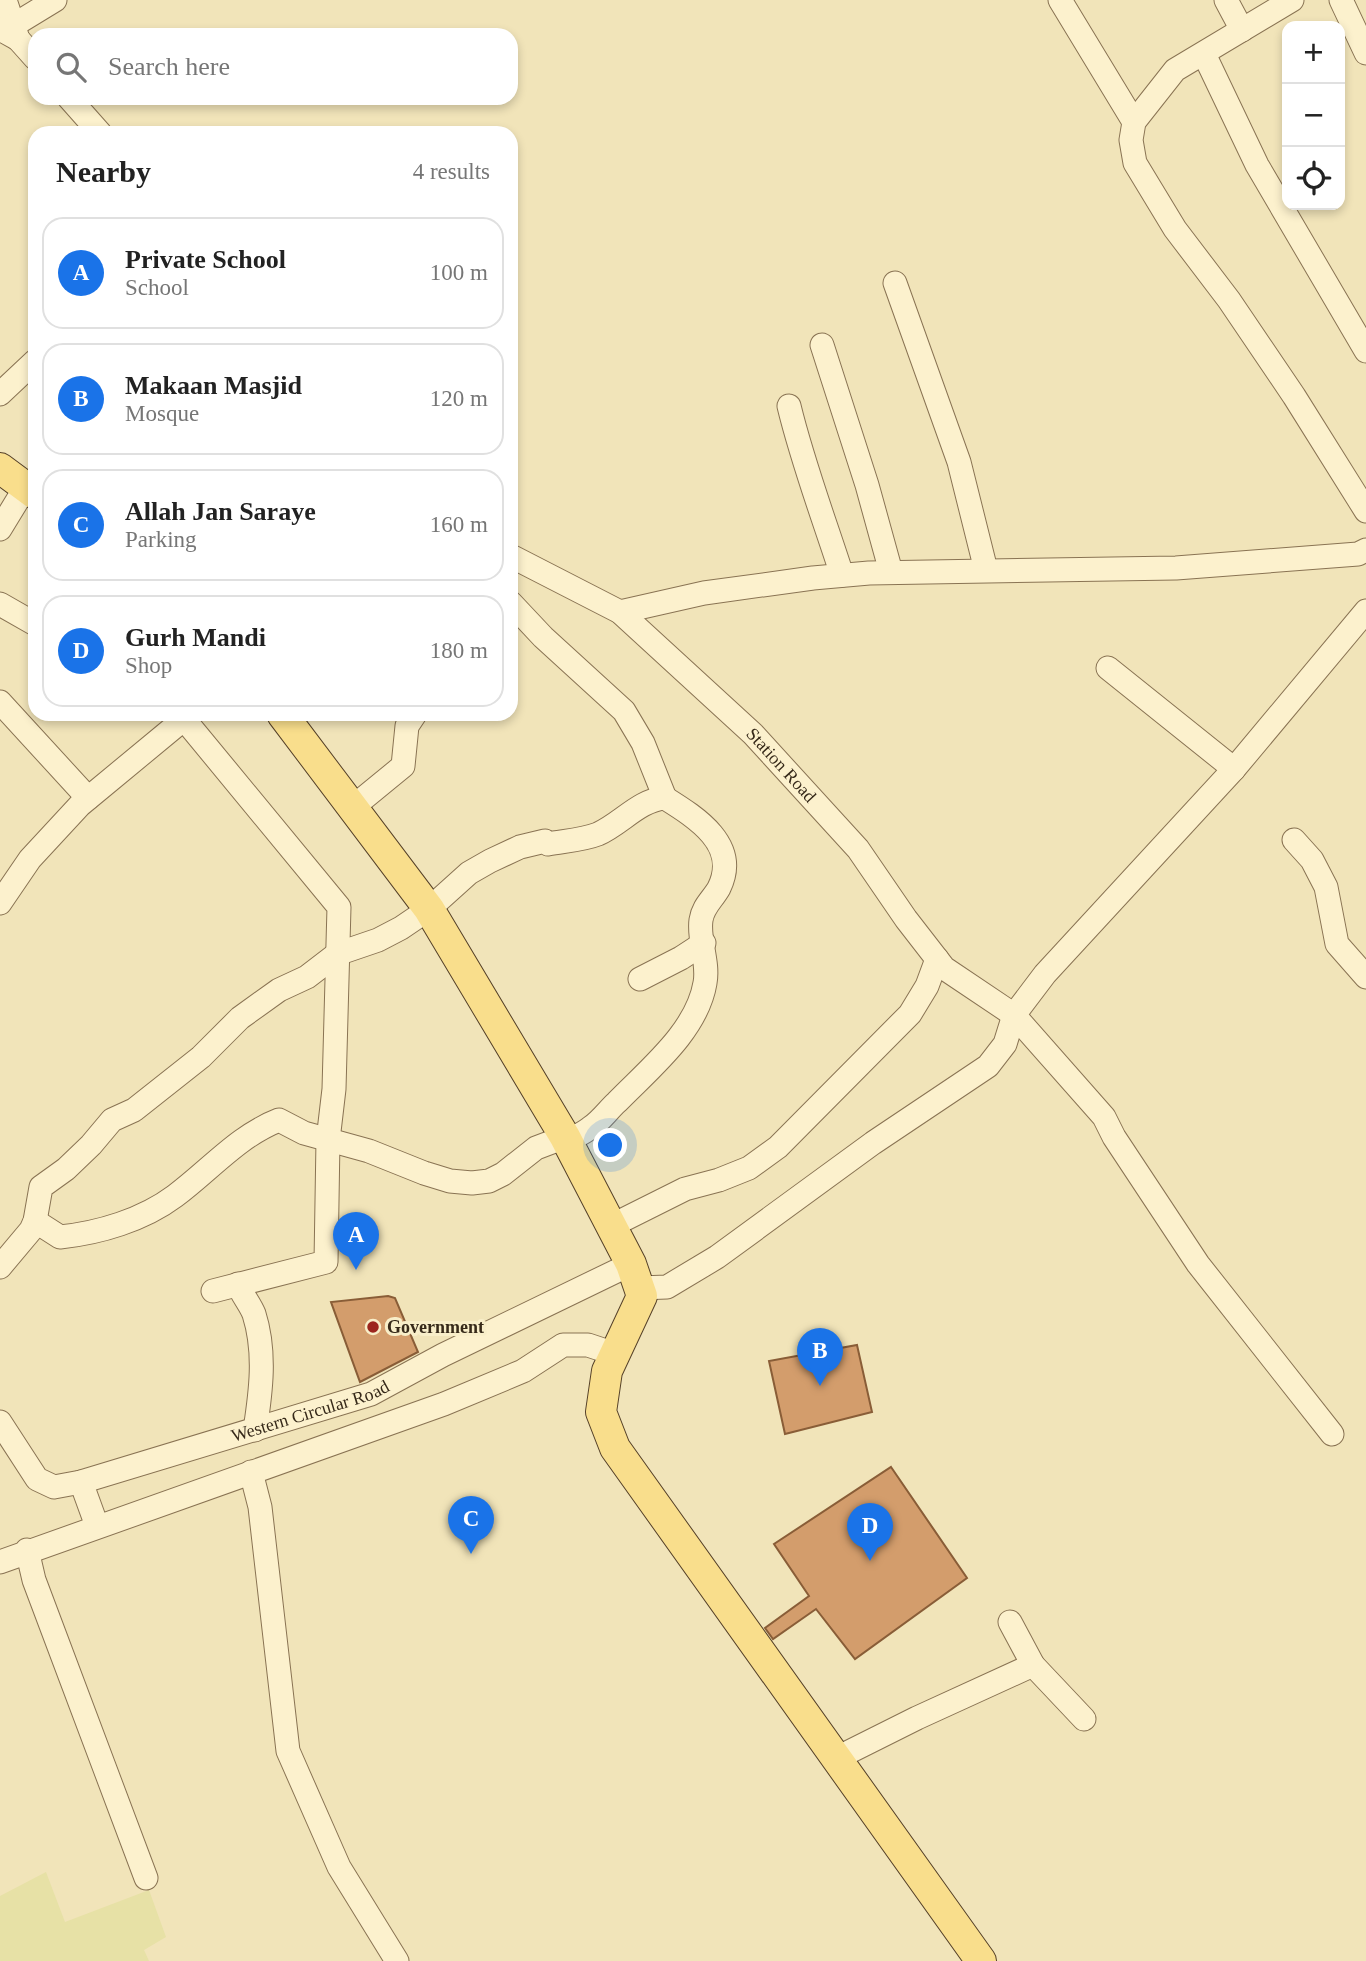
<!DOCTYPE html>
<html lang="en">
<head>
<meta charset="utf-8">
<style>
  :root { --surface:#fff; --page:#f6f6f6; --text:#222; --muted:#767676; --line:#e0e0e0; --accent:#1a73e8 }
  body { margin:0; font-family:"Times New Roman",serif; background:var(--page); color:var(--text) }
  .controls { position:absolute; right:21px; top:21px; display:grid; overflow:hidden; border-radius:14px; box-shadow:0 4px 10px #0003 }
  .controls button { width:63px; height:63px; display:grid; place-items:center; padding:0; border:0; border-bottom:2px solid var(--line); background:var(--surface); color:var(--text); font:35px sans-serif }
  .you { position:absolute; left:611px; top:1146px; width:24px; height:24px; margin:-18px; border:5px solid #fff; border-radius:50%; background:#1a73e8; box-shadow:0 0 0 10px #1a73e833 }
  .badge { display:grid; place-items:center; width:46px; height:46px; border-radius:50%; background:var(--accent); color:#fff; font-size:23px; font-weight:700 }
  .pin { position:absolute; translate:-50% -58px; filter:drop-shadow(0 2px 4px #0008) }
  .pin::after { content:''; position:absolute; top:37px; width:24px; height:21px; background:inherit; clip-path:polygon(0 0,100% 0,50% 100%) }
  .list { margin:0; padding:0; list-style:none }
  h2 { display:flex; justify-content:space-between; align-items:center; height:91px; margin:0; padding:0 28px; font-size:30px }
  h2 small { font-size:23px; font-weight:400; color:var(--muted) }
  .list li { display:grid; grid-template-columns:46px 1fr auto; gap:21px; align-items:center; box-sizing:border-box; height:112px; margin:0 14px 14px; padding:0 14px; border:2px solid var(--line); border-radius:21px }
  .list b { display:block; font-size:26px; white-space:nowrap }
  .list p { margin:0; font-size:23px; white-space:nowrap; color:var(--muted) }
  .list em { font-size:23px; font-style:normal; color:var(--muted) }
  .icon { flex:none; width:38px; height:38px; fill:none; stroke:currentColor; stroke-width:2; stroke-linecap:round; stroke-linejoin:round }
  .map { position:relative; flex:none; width:1366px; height:1961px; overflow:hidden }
  .search { position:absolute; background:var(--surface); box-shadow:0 4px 10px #0003; left:28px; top:28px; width:490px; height:77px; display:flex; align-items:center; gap:18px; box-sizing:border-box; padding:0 24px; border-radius:21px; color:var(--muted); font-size:26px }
  .panel { position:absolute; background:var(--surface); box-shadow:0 4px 10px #0003; left:28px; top:126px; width:490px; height:595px; border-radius:21px }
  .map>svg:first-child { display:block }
</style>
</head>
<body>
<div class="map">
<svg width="1366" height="1961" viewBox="0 0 1366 1961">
  <rect width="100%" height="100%" fill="#f1e4b9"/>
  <path fill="#e7e1a6" d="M46 1872 65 1922 149 1890 166 1937 144 1950 149 1961H0V1896Z"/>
  <g fill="#d39d6c" stroke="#895d37" stroke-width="2">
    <path d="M388 1296 395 1298 418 1352 360 1382 331 1302Z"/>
    <path d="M857 1345 872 1412 785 1434 769 1361Z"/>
    <path d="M891 1467 967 1578 855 1659 816 1609 773 1639 765 1628 809 1596 774 1544Z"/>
  </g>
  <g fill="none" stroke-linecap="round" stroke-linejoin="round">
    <defs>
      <g id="minor">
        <path d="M5 0 18 39"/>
        <path d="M1060 0 1134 122"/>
        <path d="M1226 0 1242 30"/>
        <path d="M1292 0 1175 70 1134 122 1131 140 1135 163 1175 229 1229 300 1294 396 1366 511"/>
        <path d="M1341 0 1366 53"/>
        <path d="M14 25 55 0"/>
        <path d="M0 29 18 39 35 58"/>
        <path d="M1204 54 1257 165 1366 351"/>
        <path d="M69 98 100 133"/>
        <path d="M895 283 959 462 986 570"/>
        <path d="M822 345 867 485 891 572"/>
        <path d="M0 394 35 361"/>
        <path d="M789 406C803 464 824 519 842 575"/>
        <path d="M0 529 25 488"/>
        <path id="s1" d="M511 556 620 612 753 734 858 849 906 919 944 968 1014 1015 1104 1117 1114 1137 1198 1264 1332 1434"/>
        <path d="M511 603 543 637 624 711 643 743 665 798"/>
        <path d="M0 604 35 624"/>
        <path d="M620 612 704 593 813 578 869 573 1176 568 1358 554 1366 550"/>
        <path d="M1108 668 1234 769"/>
        <path d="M0 702 88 798"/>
        <path d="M184 719 339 907 334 1089 328 1140 326 1262 213 1291"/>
        <path d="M353 807 403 766 407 726 415 714"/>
        <path d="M1294 840 1312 860 1326 887 1337 944 1366 977"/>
        <path d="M0 903 30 859 80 805 190 714"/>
        <path d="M640 979 681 958 704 943"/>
        <path d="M35 1221 60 1237C99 1233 143 1220 175 1196 210 1170 238 1136 279 1120L304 1133 369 1151 424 1173 450 1181 472 1183 489 1181 503 1174 536 1148 565 1137"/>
        <path d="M611 1226 685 1189 719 1180 749 1168 778 1147 910 1014 927 986 937 959"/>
        <path d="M0 1267 31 1230 35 1221 41 1187 66 1169 91 1145 112 1120 134 1110 201 1057 240 1018 279 990 307 977 337 954 378 940 401 928 429 909 469 873 490 861 520 847 545 841 548 844C564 841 583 840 598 834 621 824 639 800 665 798 697 818 740 845 719 888 713 899 703 906 701 920 698 940 709 962 705 983 697 1031 649 1069 617 1102 608 1110 601 1121 590 1128 584 1133 575 1137 567 1141"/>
        <path d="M238 1284C242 1295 250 1304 254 1314 266 1352 261 1391 255 1430"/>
        <path d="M640 1288 667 1287 717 1257 873 1143 988 1066 1005 1044 1014 1015 1045 974 1234 769 1366 611"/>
        <path id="s2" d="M0 1422 37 1479 54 1487 81 1482 371 1394 443 1355 631 1264"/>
        <path d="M251 1472 260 1507 288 1751 339 1867 397 1961"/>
        <path d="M81 1482 97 1526"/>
        <path d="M27 1550 34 1580 146 1878"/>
        <path d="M0 1562 444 1404 523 1371 563 1345H588L615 1354"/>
        <path d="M1010 1622 1033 1665 1084 1719"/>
        <path d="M835 1759 917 1718 1033 1665"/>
      </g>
      <g id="major">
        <path d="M0 468 35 494"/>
        <path d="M282 714 429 909 565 1137 631 1264 642 1296 607 1371 601 1412 615 1448 981 1961"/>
      </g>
    </defs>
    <use href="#minor" stroke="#897353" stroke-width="25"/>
    <use href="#major" stroke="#554028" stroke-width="32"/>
    <use href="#minor" stroke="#fcf1cd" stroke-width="23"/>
    <use href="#major" stroke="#f9de8c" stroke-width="30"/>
  </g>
  <circle fill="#9c261e" stroke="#f8eec9" stroke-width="2.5" cx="373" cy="1327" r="7"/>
  <g text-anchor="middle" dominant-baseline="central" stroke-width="6" stroke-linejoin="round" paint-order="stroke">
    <g font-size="18" fill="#362919" stroke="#f8eec9">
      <text stroke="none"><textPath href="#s1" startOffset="345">Station Road</textPath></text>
      <text stroke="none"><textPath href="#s2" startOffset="354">Western Circular Road</textPath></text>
    </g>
    <g font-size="18" font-weight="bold" fill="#362919" stroke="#f8eec9" text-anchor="start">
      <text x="387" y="1327">Government</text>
    </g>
  </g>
</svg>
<div class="controls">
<button>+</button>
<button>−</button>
<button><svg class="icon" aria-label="locate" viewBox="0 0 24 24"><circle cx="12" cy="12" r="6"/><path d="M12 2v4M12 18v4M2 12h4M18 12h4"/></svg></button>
</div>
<div class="you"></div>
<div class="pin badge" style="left:356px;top:1270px">A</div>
<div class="pin badge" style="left:820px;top:1386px">B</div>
<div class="pin badge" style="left:471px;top:1554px">C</div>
<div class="pin badge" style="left:870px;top:1561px">D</div>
<div class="search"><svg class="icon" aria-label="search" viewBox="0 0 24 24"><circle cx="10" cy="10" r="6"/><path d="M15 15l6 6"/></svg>Search here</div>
<section class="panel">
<h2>Nearby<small>4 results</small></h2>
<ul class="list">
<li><span class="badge">A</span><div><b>Private School</b><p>School</p></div><em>100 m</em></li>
<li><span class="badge">B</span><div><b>Makaan Masjid</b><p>Mosque</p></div><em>120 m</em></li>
<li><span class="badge">C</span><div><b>Allah Jan Saraye</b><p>Parking</p></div><em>160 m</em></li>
<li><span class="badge">D</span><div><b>Gurh Mandi</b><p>Shop</p></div><em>180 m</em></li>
</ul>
</section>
</div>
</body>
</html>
